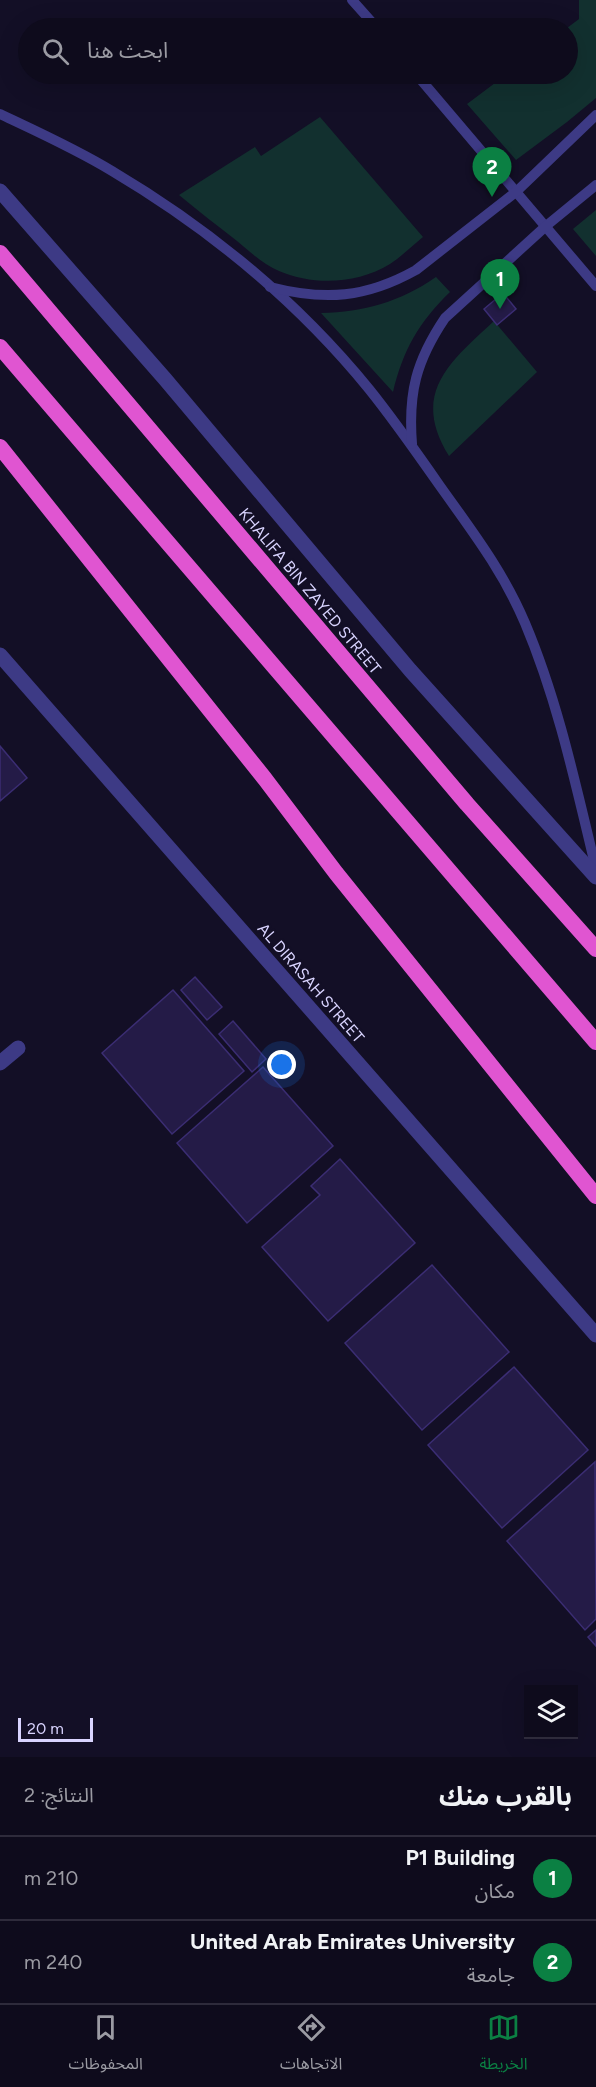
<!DOCTYPE html>
<html lang="ar">
<head>
<meta charset="utf-8">
<style>
  :root { --surface:#0e0b1c; --page:#171425; --text:#f1f3f6; --muted:#9b9ba3; --line:#2e2b3b; --accent:#0b8043 }
  body { margin:0; font-family:Figtree,"Noto Sans Arabic",sans-serif; background:var(--page); color:var(--text); direction:rtl }
  .controls { position:absolute; right:18px; bottom:18px; display:grid; overflow:hidden; border-radius:0px; box-shadow:0 6px 24px #0002 }
  .controls button { width:54px; height:54px; display:grid; place-items:center; padding:0; border:0; border-bottom:2px solid var(--line); background:var(--surface); color:var(--text); font:30px sans-serif }
  .scale { position:absolute; left:18px; bottom:15px; width:75px; box-sizing:border-box; padding-left:6px; border:3px solid #d9d4ff; border-top:0; font-size:16px; line-height:21px; white-space:nowrap; color:#d9d4ff; -webkit-text-stroke:4px #130f26; paint-order:stroke }
  .you { position:absolute; left:282px; top:1065px; width:21px; height:21px; margin:-15px; border:4px solid #fff; border-radius:50%; background:#1a73e8; box-shadow:0 0 0 9px #1a73e833 }
  .badge { display:grid; place-items:center; width:39px; height:39px; border-radius:50%; background:var(--accent); color:#fff; font-size:20px; font-weight:700 }
  .pin { position:absolute; translate:-50% -50px; filter:drop-shadow(0 2px 3px #0008) }
  .pin::after { content:''; position:absolute; top:32px; width:21px; height:18px; background:inherit; clip-path:polygon(0 0,100% 0,50% 100%) }
  .list { margin:0; padding:0; list-style:none }
  h2 { display:flex; justify-content:space-between; align-items:center; height:78px; margin:0; padding:0 24px; font-size:26px }
  h2 small { font-size:20px; font-weight:400; color:var(--muted) }
  .list li { display:grid; grid-template-columns:39px 1fr auto; gap:18px; align-items:center; box-sizing:border-box; height:84px; padding:0 24px; border-top:2px solid var(--line) }
  .list b { display:block; font-size:22px; white-space:nowrap }
  .list p { margin:0; font-size:20px; white-space:nowrap; color:var(--muted) }
  .list em { font-size:20px; font-style:normal; color:var(--muted) }
  .icon { flex:none; width:33px; height:33px; fill:none; stroke:currentColor; stroke-width:2; stroke-linecap:round; stroke-linejoin:round }
  .map { position:relative; flex:none; width:596px; height:1757px; overflow:hidden; direction:ltr }
  .search { position:absolute; background:var(--surface); box-shadow:0 6px 24px #0002; left:18px; right:18px; top:18px; height:66px; display:flex; align-items:center; gap:15px; box-sizing:border-box; padding:0 21px; border-radius:33px; color:var(--muted); font-size:22px }
  .sheet { height:246px; background:var(--surface) }
  nav { display:flex; justify-content:space-around; align-items:center; box-sizing:border-box; height:84px; border-top:2px solid var(--line); background:var(--surface); font-size:16px; color:var(--muted) }
  nav a { display:grid; justify-items:center; gap:3px }
  nav .on { color:var(--accent) }
  .map>svg:first-child { display:block }
</style>
</head>
<body>
<div class="map">
<svg width="596" height="1757" viewBox="0 0 596 1757">
  <rect width="100%" height="100%" fill="#130f26"/>
  <g fill="#12302f">
    <path d="M579 0H596V98L567 122 516 160 467 104 507 74H568L567 28 579 19Z"/>
    <path d="M320 117 423 237C412 246 402 256 390 264 357 284 314 286 279 271 263 264 250 252 237 241 218 226 198 211 179 195L255 147 261 156Z"/>
    <path d="M596 210V256L573 229Z"/>
    <path d="M436 277 450 292C419 322 403 350 393 392L321 313C364 312 400 302 436 277Z"/>
    <path d="M494 321 537 372 449 456C410 393 450 362 494 321Z"/>
  </g>
  <g fill="#241b47" stroke="#3b2d73" stroke-width="1.5">
    <path d="M503 293 516 309 497 325 484 309Z"/>
    <path d="M0 746 27 778 0 801Z"/>
    <path d="M195 977 222 1007 207 1020 181 990Z"/>
    <path d="M173 990 244 1071 172 1134 102 1053Z"/>
    <path d="M233 1021 266 1059 252 1072 219 1034Z"/>
    <path d="M263 1067 333 1146 247 1223 177 1143Z"/>
    <path d="M340 1159 415 1243 328 1321 262 1247 320 1195 311 1186Z"/>
    <path d="M432 1265 509 1352 422 1430 345 1343Z"/>
    <path d="M514 1367 588 1450 502 1528 428 1445Z"/>
    <path d="M595 1462 596 1619 585 1630 507 1541Z"/>
    <path d="M596 1630V1646L588 1637Z"/>
  </g>
  <g fill="none" stroke-linecap="round" stroke-linejoin="round">
    <g stroke="#3d3a85" stroke-width="10">
      <path d="M352 0 377 28"/>
      <path d="M416 74 596 286"/>
      <path d="M0 114C38 132 76 149 112 171 208 228 298 302 369 389 394 420 417 453 440 486 472 531 503 571 525 623 558 701 576 786 596 869"/>
      <path d="M270 287C325 301 366 298 416 270L517 191 596 115"/>
      <path d="M412 444C408 393 416 361 445 318L546 226 596 185"/>
    </g>
    <g stroke="#3d3a85" stroke-width="15">
      <path d="M0 655 596 1335"/>
      <path d="M0 1063 18 1048"/>
    </g>
    <path stroke="#3d3a85" stroke-width="15" d="M0 191 165 379 410 670 596 877"/>
    <g stroke="#e055d1" stroke-width="16">
      <path d="M0 253 467 804 596 949"/>
      <path d="M0 347 596 1042"/>
      <path d="M0 447 265 779 336 873 596 1196"/>
    </g>
  </g>
  <g text-anchor="middle" dominant-baseline="central" stroke-width="4.5" stroke-linejoin="round" paint-order="stroke">
    <g font-size="16" fill="#d9d4ff" stroke="#130f26">
      <text transform="translate(310 591) rotate(50)">KHALIFA BIN ZAYED STREET</text>
      <text transform="translate(311 983) rotate(49)">AL DIRASAH STREET</text>
    </g>
  </g>
</svg>
<div class="controls">
<button><svg class="icon" aria-label="layers" viewBox="0 0 24 24"><path d="M12 4l9 5-9 5-9-5zM3 14l9 5 9-5"/></svg></button>
</div>
<div class="scale">20 m</div>
<div class="you"></div>
<div class="pin badge" style="left:500px;top:309px">1</div>
<div class="pin badge" style="left:492px;top:197px">2</div>
<div class="search"><svg class="icon" aria-label="search" viewBox="0 0 24 24"><circle cx="10" cy="10" r="6"/><path d="M15 15l6 6"/></svg>ابحث هنا</div>
</div>
<section class="sheet">
<h2>بالقرب منك<small>النتائج: 2</small></h2>
<ul class="list">
<li><span class="badge">1</span><div><b>P1 Building</b><p>مكان</p></div><em>210 m</em></li>
<li><span class="badge">2</span><div><b>United Arab Emirates University</b><p>جامعة</p></div><em>240 m</em></li>
</ul>
</section>
<nav>
<a class="on"><svg class="icon" aria-label="map" viewBox="0 0 24 24"><path d="M3 6l6-2 6 2 6-2v14l-6 2-6-2-6 2zM9 4v14M15 6v14"/></svg>الخريطة</a>
<a><svg class="icon" aria-label="directions" viewBox="0 0 24 24"><path d="M12 3l9 9-9 9-9-9zM9 14v-3h6M13 9l2 2-2 2"/></svg>الاتجاهات</a>
<a><svg class="icon" aria-label="saved" viewBox="0 0 24 24"><path d="M7 4h10v16l-5-4-5 4z"/></svg>المحفوظات</a>
</nav>
</body>
</html>
